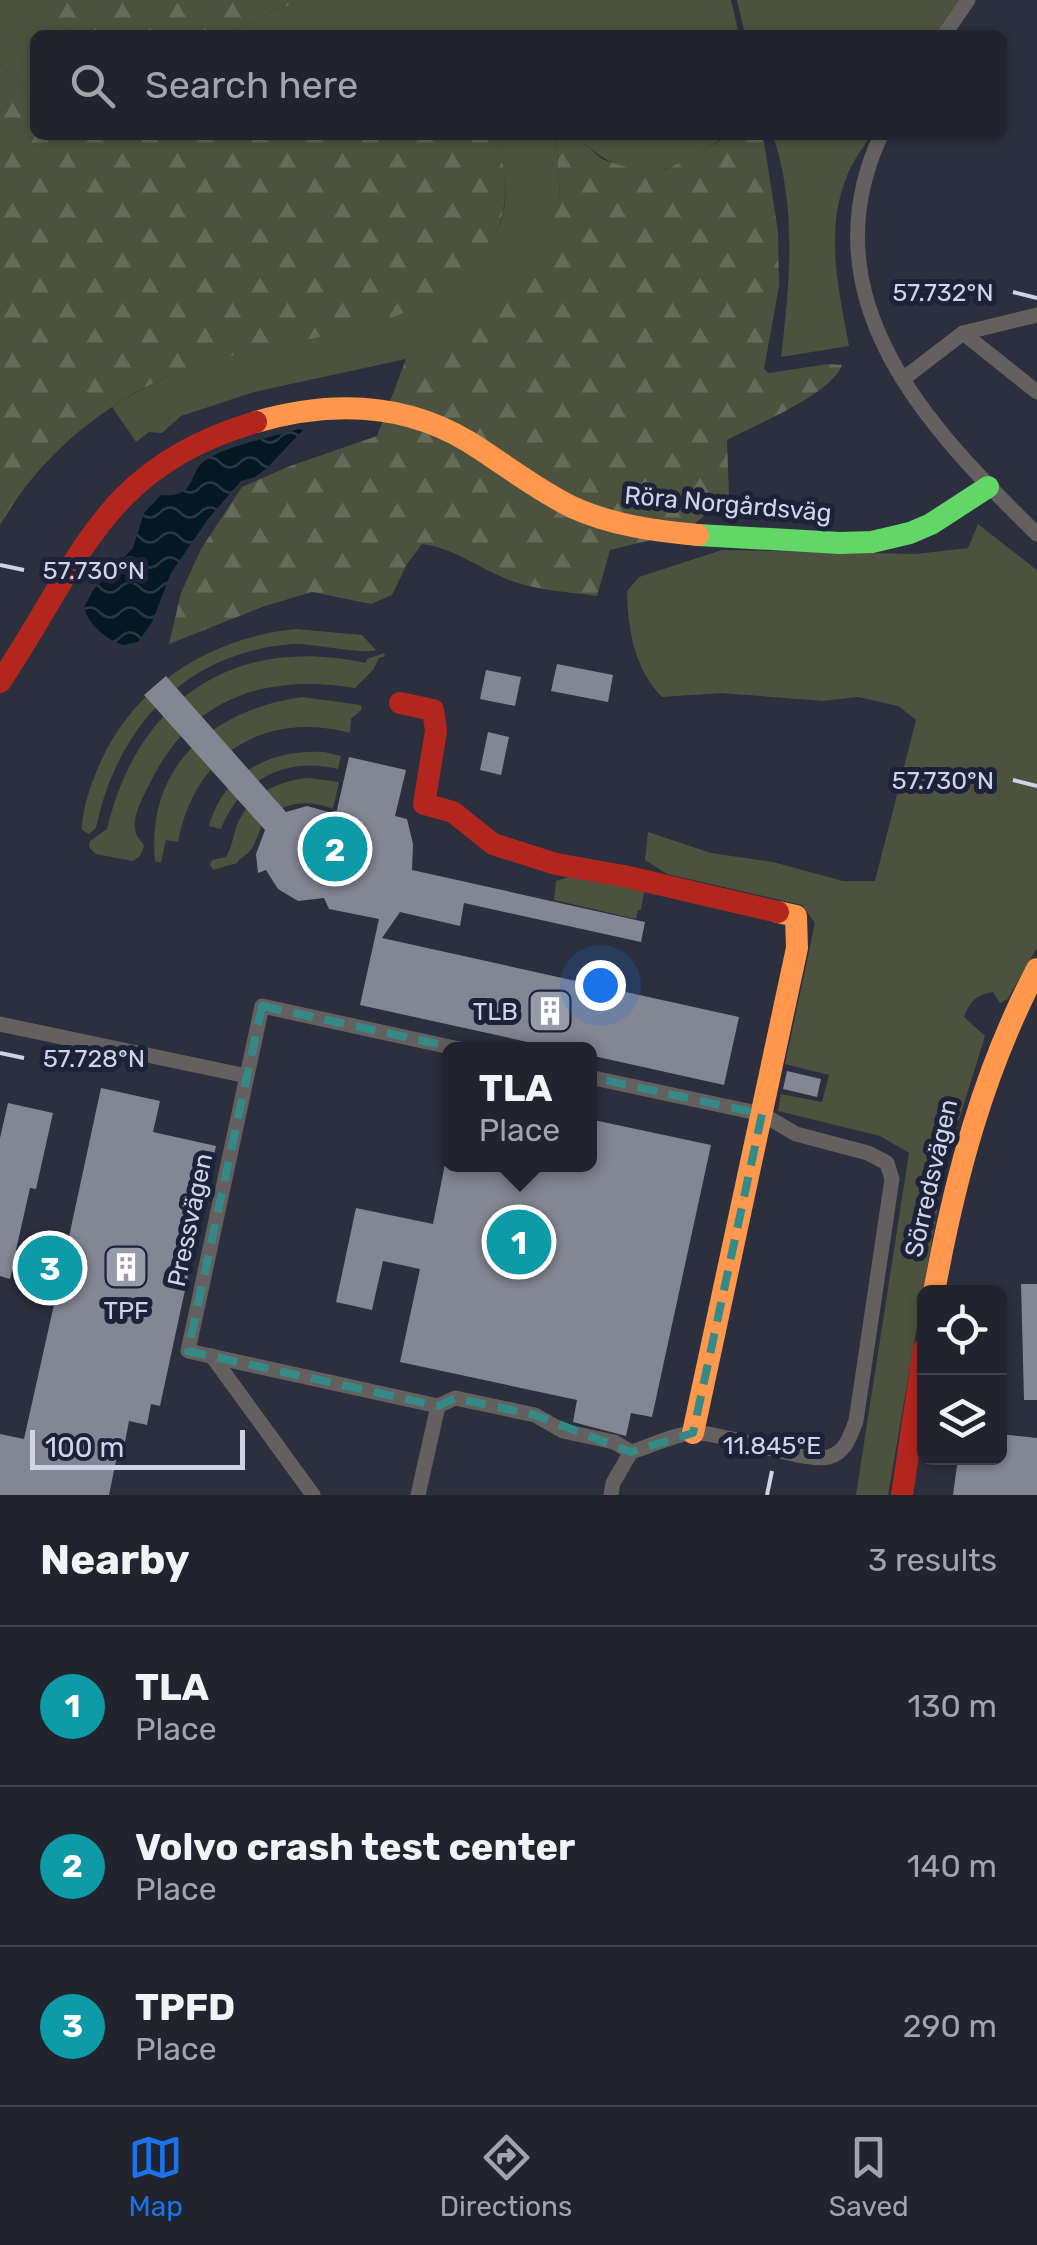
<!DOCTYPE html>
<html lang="en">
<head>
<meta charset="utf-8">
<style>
  :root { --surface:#21232e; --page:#2d2f3a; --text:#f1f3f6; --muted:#a2a4aa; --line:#3e404a; --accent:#1a73e8 }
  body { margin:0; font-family:Rubik,sans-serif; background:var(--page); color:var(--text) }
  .controls { position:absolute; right:30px; bottom:30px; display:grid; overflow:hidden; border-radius:15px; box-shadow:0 2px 8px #0004 }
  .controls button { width:90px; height:90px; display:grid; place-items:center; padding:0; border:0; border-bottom:2px solid var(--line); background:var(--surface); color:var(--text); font:50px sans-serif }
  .scale { position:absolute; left:30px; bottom:25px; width:215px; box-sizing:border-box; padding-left:10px; border:5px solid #cfd5e5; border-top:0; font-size:28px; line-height:35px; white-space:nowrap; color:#cfd5e5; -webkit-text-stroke:8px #1b223a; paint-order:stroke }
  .you { position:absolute; left:600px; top:985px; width:35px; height:35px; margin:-25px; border:8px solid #fff; border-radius:50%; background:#1a73e8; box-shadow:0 0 0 15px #1a73e833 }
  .badge { display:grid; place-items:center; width:65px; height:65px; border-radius:50%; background:var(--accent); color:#fff; font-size:32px; font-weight:700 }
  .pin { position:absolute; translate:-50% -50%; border:5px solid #fff; box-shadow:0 2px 10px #0006 }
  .popup { position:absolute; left:442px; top:1042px; width:155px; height:130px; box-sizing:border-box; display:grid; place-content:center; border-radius:15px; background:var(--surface); filter:drop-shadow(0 2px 8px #0005); font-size:32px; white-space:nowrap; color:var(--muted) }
  .popup b { font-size:38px; color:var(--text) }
  .popup::after { content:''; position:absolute; left:50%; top:100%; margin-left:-20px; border:20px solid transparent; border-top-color:var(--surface) }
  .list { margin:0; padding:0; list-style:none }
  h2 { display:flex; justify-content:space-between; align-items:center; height:130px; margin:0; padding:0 40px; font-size:42px }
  h2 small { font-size:32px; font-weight:400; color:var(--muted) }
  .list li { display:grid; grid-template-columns:65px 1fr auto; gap:30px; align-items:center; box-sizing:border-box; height:160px; padding:0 40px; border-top:2px solid var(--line) }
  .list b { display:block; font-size:38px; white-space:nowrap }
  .list p { margin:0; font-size:32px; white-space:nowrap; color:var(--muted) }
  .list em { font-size:32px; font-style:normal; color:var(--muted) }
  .icon { flex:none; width:55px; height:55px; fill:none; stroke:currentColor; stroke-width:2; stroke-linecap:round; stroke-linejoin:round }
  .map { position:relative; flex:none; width:1037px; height:1495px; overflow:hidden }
  .search { position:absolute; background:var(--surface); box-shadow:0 2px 8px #0004; left:30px; right:30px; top:30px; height:110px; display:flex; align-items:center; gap:25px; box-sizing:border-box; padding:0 35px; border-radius:15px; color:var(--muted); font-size:38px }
  .sheet { height:610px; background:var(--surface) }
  nav { display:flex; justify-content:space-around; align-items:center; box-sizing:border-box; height:140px; border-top:2px solid var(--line); background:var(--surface); font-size:28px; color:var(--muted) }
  nav a { display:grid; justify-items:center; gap:5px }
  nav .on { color:var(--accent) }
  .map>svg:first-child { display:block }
</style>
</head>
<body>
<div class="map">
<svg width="1037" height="1495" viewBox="0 0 1037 1495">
  <defs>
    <pattern id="forest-firs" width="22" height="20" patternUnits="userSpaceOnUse" patternTransform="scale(2.5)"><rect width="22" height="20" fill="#4d523f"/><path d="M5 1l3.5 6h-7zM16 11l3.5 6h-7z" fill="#666a5b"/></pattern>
    <pattern id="water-waves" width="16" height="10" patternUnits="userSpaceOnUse" patternTransform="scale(2.5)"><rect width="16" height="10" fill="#041824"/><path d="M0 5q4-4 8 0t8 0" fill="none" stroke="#283944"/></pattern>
  </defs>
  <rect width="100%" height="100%" fill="#2c2f3d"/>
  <g fill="#4d523f">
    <path d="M0 0H44L61 27 77 35H35V97L0 64Z"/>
    <path d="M307 0H731L739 35H226L275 10Z"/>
    <path d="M737 0H959L935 35H745Z"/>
    <path d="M494 135H556L560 199 543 258 513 293 470 323 406 359 254 392 181 416 162 433 149 432 136 442 112 407C145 386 178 369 216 358 309 331 451 333 497 231 511 200 506 166 494 135Z"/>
    <path d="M574 135H731C709 144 690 162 667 169 632 181 599 157 574 135Z"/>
    <path d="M773 135H871C863 148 852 162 847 176 824 232 839 290 849 346L781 357C790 282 797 208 773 135Z"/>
    <path d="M978 524 1037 570V948L1007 1000 1000 1003 993 992C976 995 970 1001 964 1017L985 1036 945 1165 888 1495H856L909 1153 880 1136 778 1111 781 1094 822 1102 829 1075 785 1064 815 923 802 905 667 874 645 860 648 832 711 853 773 862 843 881H875L916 720 898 706 858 697 823 701 721 693 662 697C634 668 628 630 627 591L639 577 722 550 916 554 968 548Z"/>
    <path d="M296 629 362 635 376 650C363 655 314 643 293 644 185 652 117 727 96 828L89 834 82 830C82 808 91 784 100 763 135 684 212 637 296 629Z"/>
    <path d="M384 653 385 656 379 658 373 670 355 688C267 674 193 696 151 781 145 793 130 819 136 833 137 838 142 841 144 846L140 856 133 861 96 854 89 847 90 841 107 829C138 699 234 634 366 663L367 659Z"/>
    <path d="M302 697 361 705 362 709 351 719 350 733C264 710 194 755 178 842L166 840 161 863 155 861C146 765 213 710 302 697Z"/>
    <path d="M324 752 341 756 338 769C287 756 240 779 221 829L209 826C224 772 271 749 324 752Z"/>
    <path d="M309 778 339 782 333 809C306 798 275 802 260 830 257 837 254 847 249 852 245 856 240 858 237 863L213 870 210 865 212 860 226 857C232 847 233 836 237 825 249 795 278 780 309 778Z"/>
    <path d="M583 873 645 886 641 910H638L636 919 554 900 556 881Z"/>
  </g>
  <g fill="url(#forest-firs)">
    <path d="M44 0H307L275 10 226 35H77L61 27Z"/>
    <path d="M0 64 35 97V135H494C508 170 510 203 494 238 447 341 267 334 175 373 102 404 39 457 0 525Z"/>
    <path d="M556 135H574L602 159 637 171 666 170 731 135H763L778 232 779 286 764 369 769 373 828 364 842 365C832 394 755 425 727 440L729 496 684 532 610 550 597 596C571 592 542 591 518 583 485 573 454 547 422 544L407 564 392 595 371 604 312 592 265 606 169 644 181 593 201 549 242 487 290 466 377 436 406 359 470 323 512 293 542 258 560 199Z"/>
  </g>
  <path fill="url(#water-waves)" d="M299 429 303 430 266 469 255 477 241 481 208 519 171 573 152 622 138 642 123 645C105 639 88 624 84 607L94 589 133 548 144 513 161 495C198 499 187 471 207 459 233 444 270 438 299 429Z"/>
  <g fill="#838693">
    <path d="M557 664 613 675 608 702 551 691Z"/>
    <path d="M486 670 521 677 515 706 480 699Z"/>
    <path d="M166 676 286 812 307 806 336 814 349 757 406 770 395 816 407 819 413 844 412 870 645 922 641 942 464 903 460 926 400 912 382 938 739 1017 724 1085 589 1055V1050H564L360 1005 379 919 329 909 324 898 298 901 278 889 266 870 258 873 256 854 265 830 144 695Z"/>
    <path d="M488 732 509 737 501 775 480 770Z"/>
    <path d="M787 1071 821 1079 817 1097 783 1089Z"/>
    <path d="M101 1088 160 1101 153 1132 216 1146 160 1406 151 1404 147 1425 129 1421 124 1447 119 1446 109 1495H0V1434L24 1439 61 1273 14 1263 10 1279 0 1276V1138L8 1103 53 1113 36 1189 30 1188 16 1250 64 1260Z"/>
    <path d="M589 1119 711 1145 652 1417 631 1413 626 1436 573 1422 577 1400 400 1362 420 1269 383 1261 372 1310 336 1302 356 1208 433 1224 445 1164H589Z"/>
    <path d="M1021 1284H1037V1400H1024Z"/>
    <path d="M1000 1434 1037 1438V1495H953L958 1458H1000Z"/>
  </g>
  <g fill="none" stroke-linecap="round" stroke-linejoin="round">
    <g stroke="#646060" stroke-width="15">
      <path d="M944 35 968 0"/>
      <path d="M881 135C805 299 928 428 1037 534"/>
      <path d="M963 333 1037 315"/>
      <path d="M903 379 963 333 1037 392"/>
      <path d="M0 1024 247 1076"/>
      <path d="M464 1050 262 1006 188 1351 438 1406 455 1398 535 1415 563 1431 614 1442 631 1452"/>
      <path d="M589 1077 762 1114 796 1134 868 1153 887 1163 892 1179 856 1421C850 1436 846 1452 829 1457 806 1463 731 1435 699 1433 678 1432 651 1446 631 1452L613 1483 611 1495"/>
      <path d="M212 1356 313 1495"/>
      <path d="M418 1495 438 1406"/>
    </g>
    <path stroke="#63d668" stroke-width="22" d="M698 535 840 543 872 542 910 533 931 524 988 487"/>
    <g stroke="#ff974d" stroke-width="22">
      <path d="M256 422C329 401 403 402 469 442 503 463 535 489 572 507 611 525 655 531 698 535"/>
      <path d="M934 1292C955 1178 983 1072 1037 969"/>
      <path d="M693 1433 797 948 796 916 778 912"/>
    </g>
    <g stroke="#b3261e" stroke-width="22">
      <path d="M0 682C81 562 101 467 256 422"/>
      <path d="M400 703 433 710 436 731 424 804 453 812 493 844 556 864 624 876 778 912"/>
      <path d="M902 1495 924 1349"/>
    </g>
  </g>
  <path fill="none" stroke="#358986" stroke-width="8" stroke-dasharray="20 12" stroke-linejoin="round" d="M262 1006 762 1114 693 1433 631 1452 535 1415 455 1398 438 1406 188 1351Z"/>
  <path fill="none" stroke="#cfd5e5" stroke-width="4" d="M1013 292 1037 298M0 565 24 570M1013 780 1037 786M0 1053 24 1058M767 1495 772 1471"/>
  <defs>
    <symbol id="building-square" viewBox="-11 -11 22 22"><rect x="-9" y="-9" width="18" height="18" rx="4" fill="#969baa" stroke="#1b223a"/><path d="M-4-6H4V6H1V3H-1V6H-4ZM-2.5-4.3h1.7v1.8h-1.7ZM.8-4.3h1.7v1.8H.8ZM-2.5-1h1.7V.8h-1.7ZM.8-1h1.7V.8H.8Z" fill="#fff"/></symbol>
  </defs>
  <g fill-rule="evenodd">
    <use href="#building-square" x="525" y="986" width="50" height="50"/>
    <use href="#building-square" x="101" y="1242" width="50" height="50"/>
  </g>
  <g text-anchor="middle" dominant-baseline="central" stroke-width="10" stroke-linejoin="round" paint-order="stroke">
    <g font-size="25" fill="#cfd5e5" stroke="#1b223a">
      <text transform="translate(728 504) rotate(5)">Röra Norgårdsväg</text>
      <text transform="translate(931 1178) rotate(-77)">Sörredsvägen</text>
      <text transform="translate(190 1220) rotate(-78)">Pressvägen</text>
    </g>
    <g font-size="25" fill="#cfd5e5" stroke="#1b223a" text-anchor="end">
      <text x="518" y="1011">TLB</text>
      <text x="126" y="1310" text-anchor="middle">TPF</text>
    </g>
  </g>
  <g font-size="25" text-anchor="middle" fill="#cfd5e5" stroke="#1b223a" stroke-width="10" stroke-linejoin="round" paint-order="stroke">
    <text x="943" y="301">57.732°N</text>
    <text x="94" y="579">57.730°N</text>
    <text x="943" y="789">57.730°N</text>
    <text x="94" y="1067">57.728°N</text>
    <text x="772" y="1454">11.845°E</text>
  </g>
</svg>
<div class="controls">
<button><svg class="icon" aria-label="locate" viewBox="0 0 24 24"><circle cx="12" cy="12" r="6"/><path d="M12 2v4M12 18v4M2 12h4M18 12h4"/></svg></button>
<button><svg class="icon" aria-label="layers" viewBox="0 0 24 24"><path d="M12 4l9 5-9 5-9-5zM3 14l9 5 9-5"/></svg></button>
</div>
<div class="scale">100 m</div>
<div class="you"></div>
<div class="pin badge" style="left:519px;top:1242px;background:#0f9aa8">1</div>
<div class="popup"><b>TLA</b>Place</div>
<div class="pin badge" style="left:335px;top:849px;background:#0f9aa8">2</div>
<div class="pin badge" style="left:50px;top:1268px;background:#0f9aa8">3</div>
<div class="search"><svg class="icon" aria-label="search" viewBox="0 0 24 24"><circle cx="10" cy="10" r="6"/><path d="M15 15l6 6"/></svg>Search here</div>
</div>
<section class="sheet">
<h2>Nearby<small>3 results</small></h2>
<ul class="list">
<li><span class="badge" style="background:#0f9aa8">1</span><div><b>TLA</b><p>Place</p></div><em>130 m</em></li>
<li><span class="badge" style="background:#0f9aa8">2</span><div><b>Volvo crash test center</b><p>Place</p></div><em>140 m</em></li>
<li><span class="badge" style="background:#0f9aa8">3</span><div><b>TPFD</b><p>Place</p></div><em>290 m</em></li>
</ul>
</section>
<nav>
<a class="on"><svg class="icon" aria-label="map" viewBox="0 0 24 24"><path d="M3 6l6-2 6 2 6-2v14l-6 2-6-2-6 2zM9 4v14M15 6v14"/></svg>Map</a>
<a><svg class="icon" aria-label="directions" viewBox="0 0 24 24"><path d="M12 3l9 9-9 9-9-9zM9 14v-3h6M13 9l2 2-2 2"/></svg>Directions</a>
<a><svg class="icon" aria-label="saved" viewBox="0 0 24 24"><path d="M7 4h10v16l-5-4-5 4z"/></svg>Saved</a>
</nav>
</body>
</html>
